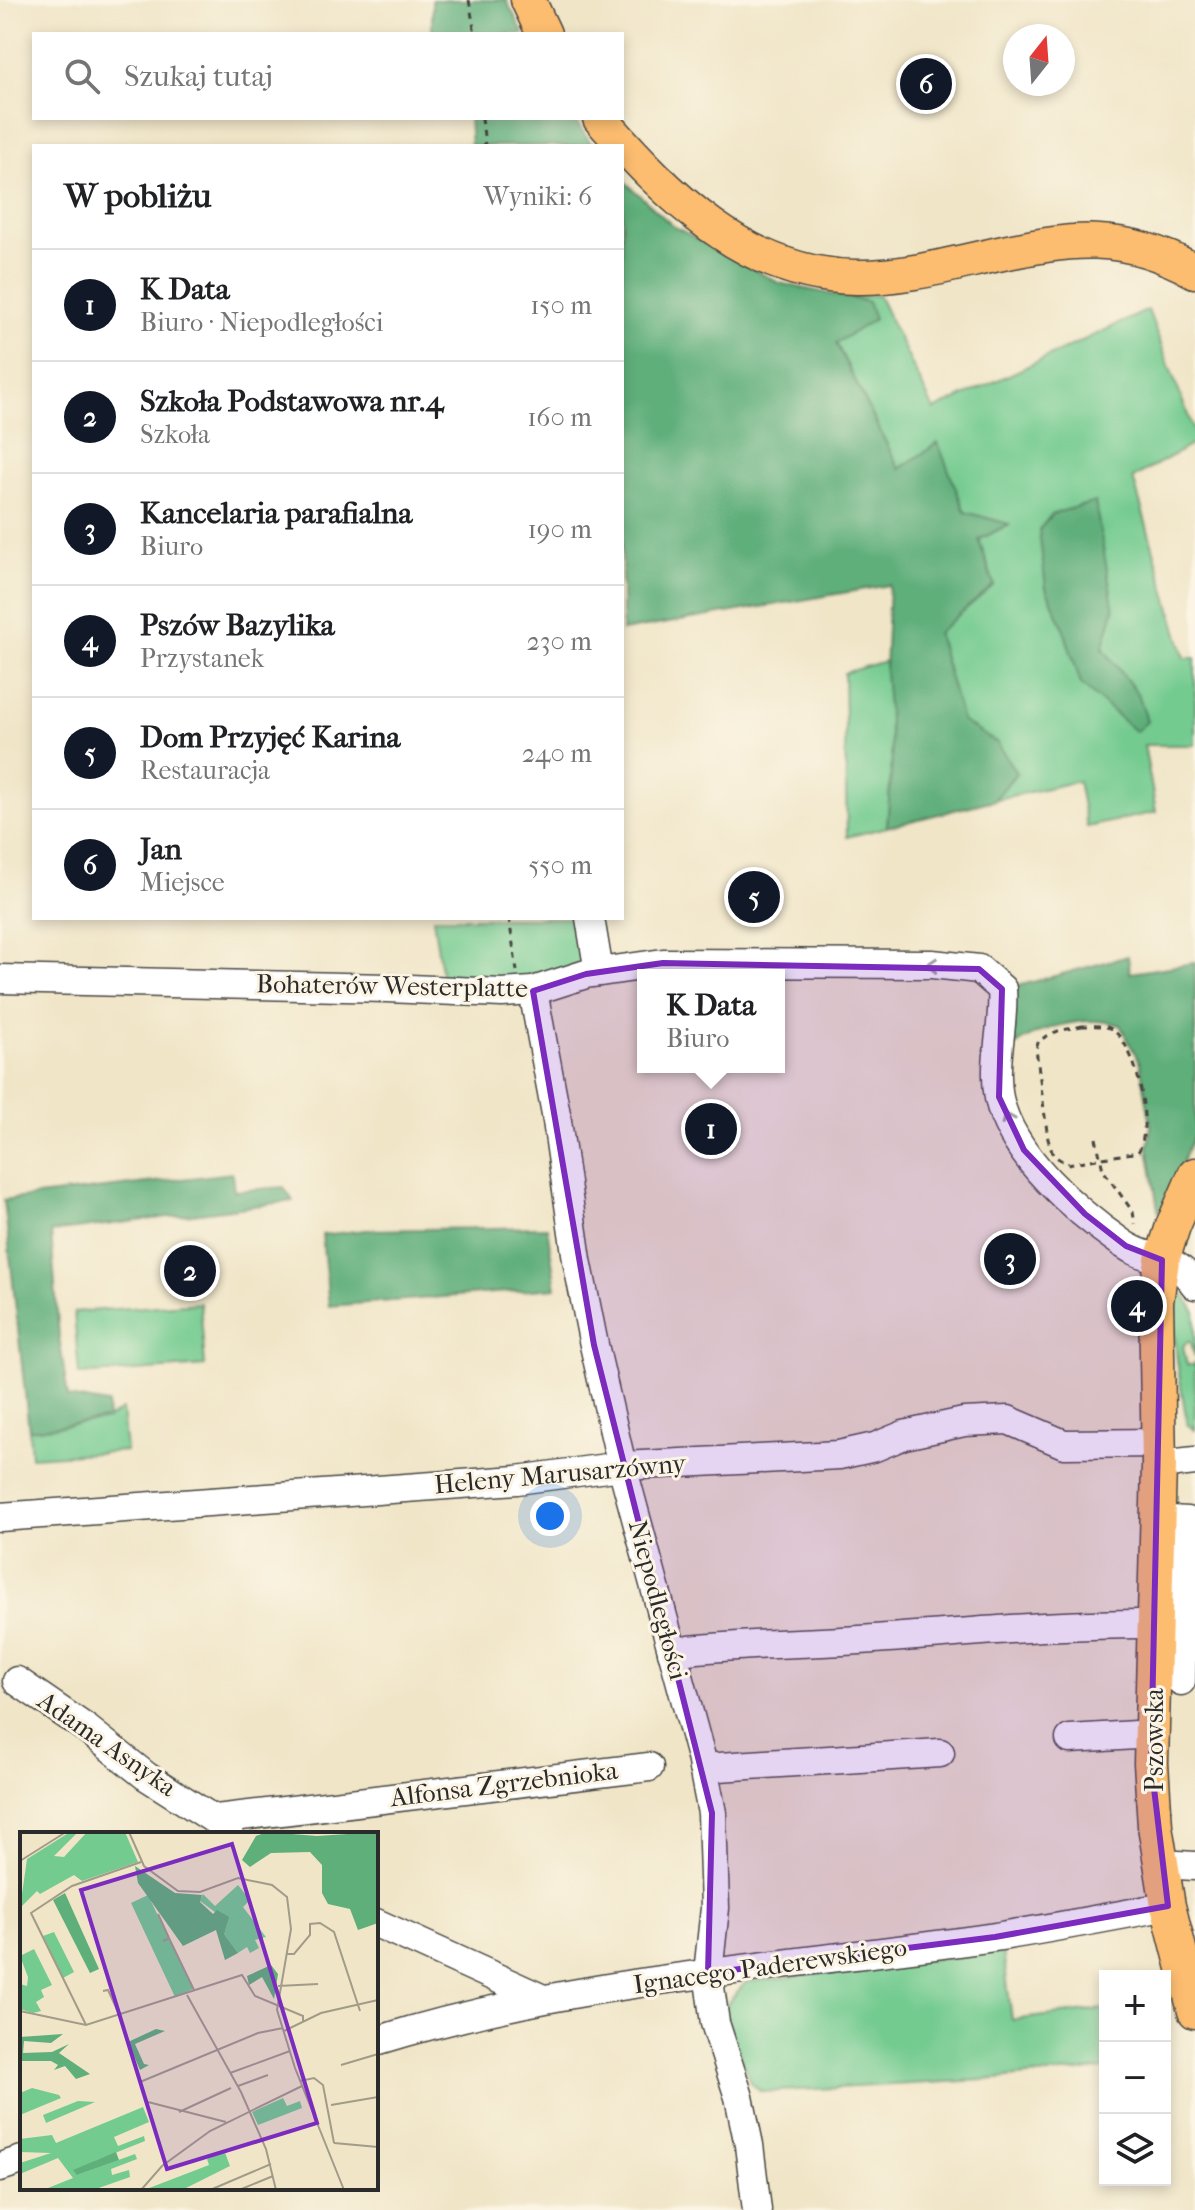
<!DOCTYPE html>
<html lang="pl">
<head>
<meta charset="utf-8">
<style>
  :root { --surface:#fff; --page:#f2f2f2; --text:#202124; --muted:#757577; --line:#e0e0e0; --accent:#111827 }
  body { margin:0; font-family:"IM FELL French Canon",serif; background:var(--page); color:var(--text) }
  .controls { position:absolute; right:24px; bottom:24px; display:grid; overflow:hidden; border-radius:0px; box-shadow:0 4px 12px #0003 }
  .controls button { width:72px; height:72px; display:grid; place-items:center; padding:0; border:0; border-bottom:2px solid var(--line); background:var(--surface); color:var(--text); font:40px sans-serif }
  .compass { position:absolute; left:1003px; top:24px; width:72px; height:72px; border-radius:50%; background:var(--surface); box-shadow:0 4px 12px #0003; rotate:17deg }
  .you { position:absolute; left:550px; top:1516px; width:28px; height:28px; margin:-20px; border:6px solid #fff; border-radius:50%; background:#1a73e8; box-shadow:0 0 0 12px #1a73e833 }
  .badge { display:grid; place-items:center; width:52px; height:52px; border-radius:50%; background:var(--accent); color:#fff; font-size:26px; font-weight:700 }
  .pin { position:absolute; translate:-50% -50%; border:4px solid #fff; box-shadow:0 2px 8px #0006 }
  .popup { position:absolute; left:637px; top:969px; width:148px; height:104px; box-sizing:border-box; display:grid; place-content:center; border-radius:0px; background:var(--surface); filter:drop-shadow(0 2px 6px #0005); font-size:26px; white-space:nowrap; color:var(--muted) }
  .popup b { font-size:30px; color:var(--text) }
  .popup::after { content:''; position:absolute; left:50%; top:100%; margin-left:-16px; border:16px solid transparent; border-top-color:var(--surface) }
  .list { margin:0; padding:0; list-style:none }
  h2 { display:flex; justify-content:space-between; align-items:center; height:104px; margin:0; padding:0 32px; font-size:34px }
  h2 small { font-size:26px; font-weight:400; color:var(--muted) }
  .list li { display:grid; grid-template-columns:52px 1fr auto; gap:24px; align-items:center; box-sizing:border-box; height:112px; padding:0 32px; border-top:2px solid var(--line) }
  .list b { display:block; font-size:30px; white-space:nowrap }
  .list p { margin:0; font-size:26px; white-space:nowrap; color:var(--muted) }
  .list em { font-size:26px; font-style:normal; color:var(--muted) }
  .icon { flex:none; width:44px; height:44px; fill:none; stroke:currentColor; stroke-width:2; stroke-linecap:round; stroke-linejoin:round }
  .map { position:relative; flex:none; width:1195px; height:2210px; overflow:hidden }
  .search { position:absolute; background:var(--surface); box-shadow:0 4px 12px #0003; left:32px; top:32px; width:592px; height:88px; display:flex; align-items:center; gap:20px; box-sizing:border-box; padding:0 28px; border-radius:0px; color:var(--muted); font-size:30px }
  .panel { position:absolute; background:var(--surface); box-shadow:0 4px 12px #0003; left:32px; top:144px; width:592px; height:776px; border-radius:0px }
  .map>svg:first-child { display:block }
</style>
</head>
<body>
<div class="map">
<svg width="1195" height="2210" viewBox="0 0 1195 2210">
  <rect width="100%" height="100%" fill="#fcf5e5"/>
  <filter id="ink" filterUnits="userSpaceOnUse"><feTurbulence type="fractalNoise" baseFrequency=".0125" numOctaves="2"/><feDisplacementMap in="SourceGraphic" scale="16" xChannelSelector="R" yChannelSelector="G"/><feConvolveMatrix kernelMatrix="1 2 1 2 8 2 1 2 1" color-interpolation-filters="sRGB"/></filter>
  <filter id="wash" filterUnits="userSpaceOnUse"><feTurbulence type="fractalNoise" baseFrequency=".006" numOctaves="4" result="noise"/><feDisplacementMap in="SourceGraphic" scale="32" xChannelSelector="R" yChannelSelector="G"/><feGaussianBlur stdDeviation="1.8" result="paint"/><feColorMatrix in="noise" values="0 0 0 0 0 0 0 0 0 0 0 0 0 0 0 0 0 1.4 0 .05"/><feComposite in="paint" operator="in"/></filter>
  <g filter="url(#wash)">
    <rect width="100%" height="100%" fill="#f0e5c7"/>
    <g fill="#73cb90" stroke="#4f7b5e" stroke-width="2" fill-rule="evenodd">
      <path d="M878 295 934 410 1148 310 1195 434V443L1133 478 1185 658H1195V745H1144L1156 812 1087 827 1078 781 994 800 1016 773 997 743 962 722 937 633 994 585 979 539 1008 525 965 512 938 444 899 469 836 343 874 319 868 302 851 297ZM1046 587 1114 610 1103 648 1139 696 1062 624Z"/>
      <path d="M885 661 892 761 887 827 847 837 844 673Z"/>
      <path d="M433 918H585L593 964 518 978 442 979Z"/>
      <path d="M1178 1286 1195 1312V1357L1191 1343 1188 1341 1183 1346 1187 1365H1194L1195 1361V1430L1187 1424C1181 1380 1168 1330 1178 1286Z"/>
      <path d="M200 1303 205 1366 79 1375 74 1312Z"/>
      <path d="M122 1410 126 1451 31 1457 29 1430 107 1419Z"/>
      <path d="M1003 1951 1012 2020 1105 2009V2069L984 2080 761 2092 752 2084 725 2017V2006L746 1982Z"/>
    </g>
    <g fill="#5eaf7a" stroke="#446d52" stroke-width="2">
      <path d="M432 0H506L524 34H432Z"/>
      <path d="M469 118H573L593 146H471Z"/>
      <path d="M622 179 673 226 779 283 868 302 874 319 836 343 899 469 938 443 965 512 1009 524 979 540 994 585 937 633 962 721 997 743 1016 773 994 800 887 827 892 761 885 670 889 585 622 631Z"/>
      <path d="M1095 502 1114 610 1103 648 1139 696 1147 721 1136 732 1081 684 1062 624 1046 588 1039 530 1052 514Z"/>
      <path d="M1128 956 1130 973 1195 963V1133L1159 1215 1148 1148 1151 1125 1140 1063 1120 1025C1083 1014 1031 1028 1004 1056L1014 987Z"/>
      <path d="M232 1173 234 1191 284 1187 293 1201 51 1232 59 1337 68 1397 108 1404 107 1419 29 1430 4 1200Z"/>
      <path d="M547 1227 556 1288 329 1306 322 1235 366 1230Z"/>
    </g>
  </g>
  <g filter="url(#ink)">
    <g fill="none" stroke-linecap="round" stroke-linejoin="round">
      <defs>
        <g id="minor">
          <path d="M590 918 599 972"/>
          <path d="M0 979 387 988 502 993 533 991 586 974 663 963 932 964 979 969 1002 989C1005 1024 992 1062 999 1098 1011 1156 1077 1212 1123 1244 1152 1264 1171 1251 1195 1285"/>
          <path d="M533 991 556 1114 577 1260 594 1345 622 1466 701 1757 712 1813 715 1908 708 1973 715 2023 739 2097 749 2145 757 2210"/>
          <path d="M1159 1465 1195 1461"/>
          <path d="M0 1517 517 1480 622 1466 839 1455 875 1447 904 1435 964 1422 1008 1420 1064 1444 1159 1443"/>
          <path d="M1171 1520 1187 1521 1181 1681"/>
          <path d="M672 1652C739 1643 807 1644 874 1639 968 1633 1060 1623 1155 1624"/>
          <path d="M17 1681 87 1729 146 1776 229 1829"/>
          <path d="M1070 1739 1152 1734"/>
          <path d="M703 1768 940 1753"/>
          <path d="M216 1819 649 1767"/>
          <path d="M1161 1864 1195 1866"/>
          <path d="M376 1923 541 1998"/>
          <path d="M376 2041C577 1978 788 1967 995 1937 1053 1928 1110 1917 1168 1906"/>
          <path d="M0 2167 22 2160"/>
        </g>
        <g id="major">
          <path d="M528 0 544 34"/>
          <path d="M600 118C667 195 746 276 856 277 902 278 949 265 994 255 1072 238 1122 231 1195 271"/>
          <path d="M1195 1175 1173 1226 1162 1260 1156 1302 1159 1465 1151 1763 1155 1826 1168 1906 1195 2011"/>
        </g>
      </defs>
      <use href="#minor" stroke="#494742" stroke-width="31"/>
      <use href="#major" stroke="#494742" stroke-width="37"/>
      <g stroke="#494742" stroke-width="3" stroke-dasharray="6 6" stroke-linecap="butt">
        <path d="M469 0 475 34"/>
        <path d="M482 118 485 146"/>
        <path d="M509 918 517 971"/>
        <path d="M1082 1026C1090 1026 1100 1025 1107 1027 1137 1037 1154 1129 1138 1152L1067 1164 1053 1155 1048 1139 1036 1049 1039 1040 1058 1031Z"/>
        <path d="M1096 1138 1103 1170 1133 1212 1135 1224"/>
      </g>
      <use href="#minor" stroke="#fff" stroke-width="28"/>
      <use href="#major" stroke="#fcbd6f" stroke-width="34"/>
    </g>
    <defs><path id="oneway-chevron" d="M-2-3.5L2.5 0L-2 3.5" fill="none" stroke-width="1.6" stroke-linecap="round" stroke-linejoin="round" transform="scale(2)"/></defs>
    <g stroke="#a0a0a0">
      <use href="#oneway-chevron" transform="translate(932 965) rotate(-177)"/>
      <use href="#oneway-chevron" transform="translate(1007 1118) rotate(-113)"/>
    </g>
  </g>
  <path fill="#7b2cbf" fill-opacity="0.2" stroke="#7b2cbf" stroke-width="6" stroke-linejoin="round" d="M663 963 979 969 1002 989 999 1097 1024 1150 1085 1214 1126 1246 1162 1260 1151 1763 1168 1906 995 1937 708 1973 712 1813 594 1345 533 991 586 974Z"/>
  <g text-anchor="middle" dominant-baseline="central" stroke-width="6" stroke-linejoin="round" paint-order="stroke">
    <g font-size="26" fill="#2b2b2b" stroke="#fcf5e5">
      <text transform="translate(392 986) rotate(1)">Bohaterów Westerplatte</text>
      <text transform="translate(560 1474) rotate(-5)">Heleny Marusarzówny</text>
      <text transform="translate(658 1600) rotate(75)">Niepodległości</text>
      <text transform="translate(1154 1740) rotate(-90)">Pszowska</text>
      <text transform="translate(107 1744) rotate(35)">Adama Asnyka</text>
      <text transform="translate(504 1784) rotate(-7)">Alfonsa Zgrzebnioka</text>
      <text transform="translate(770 1966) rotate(-8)">Ignacego Paderewskiego</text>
    </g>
  </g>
  <g transform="translate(20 1832)">
    <rect width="358" height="358" fill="#f0e5c7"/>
    <path d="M50 0H58L34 24 44 25 67 0H105L118 30 62 49 54 43 20 62 17 59 0 76 7 27ZM218 53 230 68 223 75 246 105 235 108 239 116 230 121 227 115 218 121 204 102 203 86 180 69 183 62 195 74ZM128 63 173 157 155 165 111 71ZM34 100 54 140 43 146 23 104ZM14 117 32 153 21 158 24 165 16 170 21 179 13 181 0 177V152L7 154 8 145 0 124ZM12 256 39 263 41 266 0 283V261ZM263 266 267 274 280 269 282 276 238 293 232 280ZM58 269 75 270 26 291 23 283ZM123 275 129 290 94 305 98 314 124 304 125 309 75 329 57 343 115 322 117 327 91 337 92 343 109 338 110 345 73 358H23L53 346 38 326 0 342V331L31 321 0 320V307L32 303 36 311ZM204 318 210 334 162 358H124L189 333 187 327Z" fill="#73cb90"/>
    <path d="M247 0 297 4 358 0V91L338 98 330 77 308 72 302 61V33L290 20 251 21 230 35 222 28 236 4ZM115 34 155 61 182 63 180 70 193 82 197 78 209 85 204 102 218 121 205 128 196 98 163 114 118 51ZM45 61 79 137 70 141 33 68ZM251 133 258 142 254 167 242 145 229 153 227 144ZM136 197 145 199 115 212 124 232 129 233 120 238 108 210ZM43 202 31 211 4 209 3 221 32 220 49 212 39 221 70 242 56 247 45 234 34 238 38 233 31 229H0V205ZM96 320 99 328 57 343 53 338Z" fill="#5eaf7a"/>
    <path fill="none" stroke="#a19b89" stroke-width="2" d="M109 0 124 34 158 59 180 60 218 46 252 53 267 65 271 97 257 178 275 236 324 358M0 29 46 0M138 82 149 106M143 109 149 106 174 158M267 122H274L290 103V92L300 91 314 100 340 179M258 154 298 152M83 159 88 158 99 182M167 163 221 260 246 317 256 358M0 179 66 193 222 143 235 164 283 184V190M66 193 11 81 52 54 121 30M264 199 301 181 358 168M321 233 358 222M210 241 270 219M280 249 294 246 303 253 314 311M120 250 238 201 263 196M218 254 248 243M128 270 206 290M311 273 358 265M159 280 211 256M314 311 358 315M121 358 142 334 190 299 282 254M190 358 251 332M219 358 253 344"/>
    <path fill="#7b2cbf" fill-opacity="0.15" stroke="#7b2cbf" stroke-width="4" d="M212 12 297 291 147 337 61 58Z"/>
    <rect width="358" height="358" fill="none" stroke="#2b2b2b" stroke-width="4"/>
  </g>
</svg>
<div class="controls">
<button>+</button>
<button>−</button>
<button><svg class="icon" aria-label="layers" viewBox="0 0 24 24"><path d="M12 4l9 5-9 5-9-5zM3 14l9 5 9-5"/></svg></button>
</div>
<svg class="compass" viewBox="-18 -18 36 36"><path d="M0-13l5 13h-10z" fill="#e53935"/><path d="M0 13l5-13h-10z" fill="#757577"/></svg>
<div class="you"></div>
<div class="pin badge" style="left:711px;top:1129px">1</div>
<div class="popup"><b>K Data</b>Biuro</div>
<div class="pin badge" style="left:190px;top:1271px">2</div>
<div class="pin badge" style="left:1010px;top:1259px">3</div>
<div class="pin badge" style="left:1137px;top:1306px">4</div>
<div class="pin badge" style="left:754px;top:897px">5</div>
<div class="pin badge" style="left:926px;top:84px">6</div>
<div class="search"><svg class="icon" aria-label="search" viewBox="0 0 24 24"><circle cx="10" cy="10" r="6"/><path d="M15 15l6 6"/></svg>Szukaj tutaj</div>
<section class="panel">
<h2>W pobliżu<small>Wyniki: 6</small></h2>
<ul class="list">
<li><span class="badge">1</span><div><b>K Data</b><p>Biuro · Niepodległości</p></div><em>150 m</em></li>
<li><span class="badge">2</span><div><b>Szkoła Podstawowa nr.4</b><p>Szkoła</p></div><em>160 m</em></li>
<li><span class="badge">3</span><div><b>Kancelaria parafialna</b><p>Biuro</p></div><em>190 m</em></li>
<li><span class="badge">4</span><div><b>Pszów Bazylika</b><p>Przystanek</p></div><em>230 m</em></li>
<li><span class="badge">5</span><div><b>Dom Przyjęć Karina</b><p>Restauracja</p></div><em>240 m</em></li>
<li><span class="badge">6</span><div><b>Jan</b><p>Miejsce</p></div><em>550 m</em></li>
</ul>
</section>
</div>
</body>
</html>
